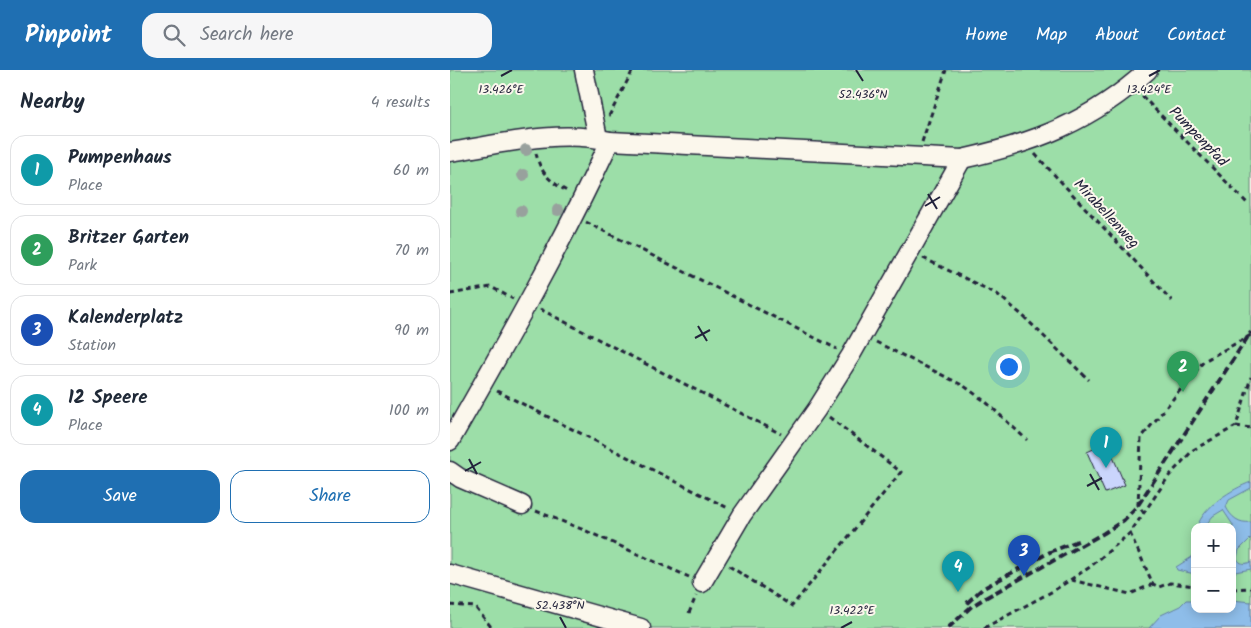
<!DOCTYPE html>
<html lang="en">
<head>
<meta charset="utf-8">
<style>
  :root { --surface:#fff; --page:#f6f6f7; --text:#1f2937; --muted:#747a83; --line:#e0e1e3; --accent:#1f6fb2 }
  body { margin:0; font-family:Kalam,sans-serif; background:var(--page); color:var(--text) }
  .controls { position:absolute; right:15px; bottom:15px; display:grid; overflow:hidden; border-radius:10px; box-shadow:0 2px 12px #0003 }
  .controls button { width:45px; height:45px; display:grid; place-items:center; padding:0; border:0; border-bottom:1px solid var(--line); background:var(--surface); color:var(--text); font:25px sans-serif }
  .you { position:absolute; left:558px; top:296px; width:18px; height:18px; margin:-12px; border:4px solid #fff; border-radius:50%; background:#1a73e8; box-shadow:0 0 0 8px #1a73e833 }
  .badge { display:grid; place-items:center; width:32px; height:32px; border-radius:50%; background:var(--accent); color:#fff; font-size:16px; font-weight:700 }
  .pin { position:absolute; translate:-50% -41px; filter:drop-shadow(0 1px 2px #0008) }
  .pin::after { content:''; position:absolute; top:26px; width:18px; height:15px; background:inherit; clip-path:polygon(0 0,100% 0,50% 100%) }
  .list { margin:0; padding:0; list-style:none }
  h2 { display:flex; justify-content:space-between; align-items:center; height:65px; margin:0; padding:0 20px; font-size:21px }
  h2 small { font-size:16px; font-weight:400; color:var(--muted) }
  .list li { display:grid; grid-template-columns:32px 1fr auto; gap:15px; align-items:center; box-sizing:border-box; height:70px; margin:0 10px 10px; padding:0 10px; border:1px solid var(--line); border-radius:15px }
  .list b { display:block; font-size:19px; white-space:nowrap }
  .list p { margin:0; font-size:16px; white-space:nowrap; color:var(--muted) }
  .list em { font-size:16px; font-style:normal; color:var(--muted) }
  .actions { display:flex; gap:10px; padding:15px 20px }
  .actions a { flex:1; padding:11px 0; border:1px solid var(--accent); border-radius:15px; text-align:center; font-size:18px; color:var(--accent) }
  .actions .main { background:var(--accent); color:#fff }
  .icon { flex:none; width:28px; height:28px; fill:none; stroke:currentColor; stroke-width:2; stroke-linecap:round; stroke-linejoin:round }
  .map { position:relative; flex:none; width:801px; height:558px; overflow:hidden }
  header { display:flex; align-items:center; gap:30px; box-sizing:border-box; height:70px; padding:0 25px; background:var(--accent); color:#fff }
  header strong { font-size:24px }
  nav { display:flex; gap:28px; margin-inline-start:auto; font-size:18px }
  .search { width:350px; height:45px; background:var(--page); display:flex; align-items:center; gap:12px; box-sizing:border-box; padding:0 18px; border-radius:15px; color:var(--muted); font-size:19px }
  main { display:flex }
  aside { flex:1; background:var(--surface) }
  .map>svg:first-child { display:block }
</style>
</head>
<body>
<header>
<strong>Pinpoint</strong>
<div class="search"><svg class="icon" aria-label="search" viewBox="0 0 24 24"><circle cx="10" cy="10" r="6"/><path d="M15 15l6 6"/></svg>Search here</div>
<nav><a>Home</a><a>Map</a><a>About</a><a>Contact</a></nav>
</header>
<main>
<aside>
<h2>Nearby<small>4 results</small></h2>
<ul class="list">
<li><span class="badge" style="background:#0f9aa8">1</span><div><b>Pumpenhaus</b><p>Place</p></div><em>60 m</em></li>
<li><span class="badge" style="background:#2e9e5b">2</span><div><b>Britzer Garten</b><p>Park</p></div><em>70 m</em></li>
<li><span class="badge" style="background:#1a4fb4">3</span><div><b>Kalenderplatz</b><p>Station</p></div><em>90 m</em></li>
<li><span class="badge" style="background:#0f9aa8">4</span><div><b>12 Speere</b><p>Place</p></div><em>100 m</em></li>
</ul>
<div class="actions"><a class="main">Save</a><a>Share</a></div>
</aside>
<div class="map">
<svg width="801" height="558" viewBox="0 0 801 558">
  <rect width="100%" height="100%" fill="#fbf7ec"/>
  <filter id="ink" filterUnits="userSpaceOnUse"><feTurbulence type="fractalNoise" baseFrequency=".02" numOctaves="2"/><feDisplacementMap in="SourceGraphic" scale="10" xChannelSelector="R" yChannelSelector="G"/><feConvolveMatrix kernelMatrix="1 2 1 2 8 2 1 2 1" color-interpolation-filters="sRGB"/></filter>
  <g filter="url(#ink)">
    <path fill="#9cdea8" stroke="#5f8072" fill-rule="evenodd" d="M0 0H801V558H0ZM745 457H782V539H745Z"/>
    <g fill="#8ebde9" stroke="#637fa3">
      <path d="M801 412V418L779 430 776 437C781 447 789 454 801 452V468L789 480 787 488C790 495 795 494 801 492V499L785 502 782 501 783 455 773 440 763 446 754 457H747C754 436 782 419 801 412Z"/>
      <path d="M745 482V504L727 500 726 497 742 487Z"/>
      <path d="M736 530H745V539H782V530L801 532V558H699L711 545 730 536Z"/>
    </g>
    <path fill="#cad5fc" stroke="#22223b" d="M657 373 675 415 655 423 637 382Z"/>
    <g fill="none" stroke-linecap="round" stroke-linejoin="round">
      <defs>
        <g id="minor">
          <path d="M134 0 148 68"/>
          <path d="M0 82C51 74 108 59 160 71L512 89C585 73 642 51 698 0"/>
          <path d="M0 371C56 273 112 174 160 71"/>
          <path d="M0 401 10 408 72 435"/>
          <path d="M0 504 191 558"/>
          <path d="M252 513 292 445 367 339 401 285 512 89"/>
        </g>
      </defs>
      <use href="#minor" stroke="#22223b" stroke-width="21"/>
      <g stroke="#22223b" stroke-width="3" stroke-dasharray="5 4" stroke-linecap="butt">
        <path d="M692 26 799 135"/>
        <path d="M159 46 183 0"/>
        <path d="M472 72 496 0"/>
        <path d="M86 83C90 103 101 113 119 122"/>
        <path d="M585 84 722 231"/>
        <path d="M136 152 387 279"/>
        <path d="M473 188 547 224 572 245 639 310"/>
        <path d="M0 224 41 217 63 229"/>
        <path d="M90 239 331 364"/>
        <path d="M426 272 514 316 536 332 577 370"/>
        <path d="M47 321 278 438"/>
        <path d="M786 356 801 358"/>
        <path d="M86 441 134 460 239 507"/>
        <path d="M694 443 688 435 691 368 754 291 801 265"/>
        <path d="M680 463 703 514 709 517 720 513 745 516"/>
        <path d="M279 496 342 536 451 402 379 347"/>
        <path d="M621 510 680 524 703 514"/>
        <path d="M782 519 801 518"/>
        <path d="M0 535 25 537 42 558"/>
        <path d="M239 543 246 526"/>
        <path d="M534 558 603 521 640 497 680 463 719 406 743 380 786 356 801 307"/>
      </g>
      <use href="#minor" stroke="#fbf7ec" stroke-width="18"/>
      <g stroke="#22223b" stroke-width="4" stroke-dasharray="8 4" stroke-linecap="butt">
        <path d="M517 533 532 519 600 482 630 470"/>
        <path d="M498 558 522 536 535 528 654 463 674 450 688 435 801 262"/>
      </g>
    </g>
    <g fill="#98a19d">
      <circle cx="76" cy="80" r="6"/>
      <circle cx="73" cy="105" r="6"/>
      <circle cx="108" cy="140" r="6"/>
      <circle cx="71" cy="141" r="6"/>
    </g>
  </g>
  <path fill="none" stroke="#22223b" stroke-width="2" d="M406 0 413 11M51 6 62 0M699 6 710 0M478 124 487 139M475 136 490 127M248 256 257 271M245 268 260 260M19 389 27 404M15 401 31 392M640 404 649 420M637 416 652 408M110 547 116 558M391 558 402 552"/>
  <g text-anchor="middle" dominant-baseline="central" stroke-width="4" stroke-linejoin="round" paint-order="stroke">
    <g font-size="15" fill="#22223b" stroke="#fbf7ec">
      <text transform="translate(748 67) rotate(46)">Pumpenpfad</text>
      <text transform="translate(656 144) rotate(47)">Mirabellenweg</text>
    </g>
  </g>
  <g font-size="12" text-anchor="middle" fill="#22223b" stroke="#fbf7ec" stroke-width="4" stroke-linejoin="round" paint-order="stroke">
    <text x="51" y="23">13.426°E</text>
    <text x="699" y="23">13.424°E</text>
    <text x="413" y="28">52.436°N</text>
    <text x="110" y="539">52.438°N</text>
    <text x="402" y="544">13.422°E</text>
  </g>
</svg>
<div class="controls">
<button>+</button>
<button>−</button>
</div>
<div class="you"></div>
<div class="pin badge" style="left:656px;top:398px;background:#0f9aa8">1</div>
<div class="pin badge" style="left:733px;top:322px;background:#2e9e5b">2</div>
<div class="pin badge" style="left:574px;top:506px;background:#1a4fb4">3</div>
<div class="pin badge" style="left:508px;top:522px;background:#0f9aa8">4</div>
</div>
</main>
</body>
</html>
